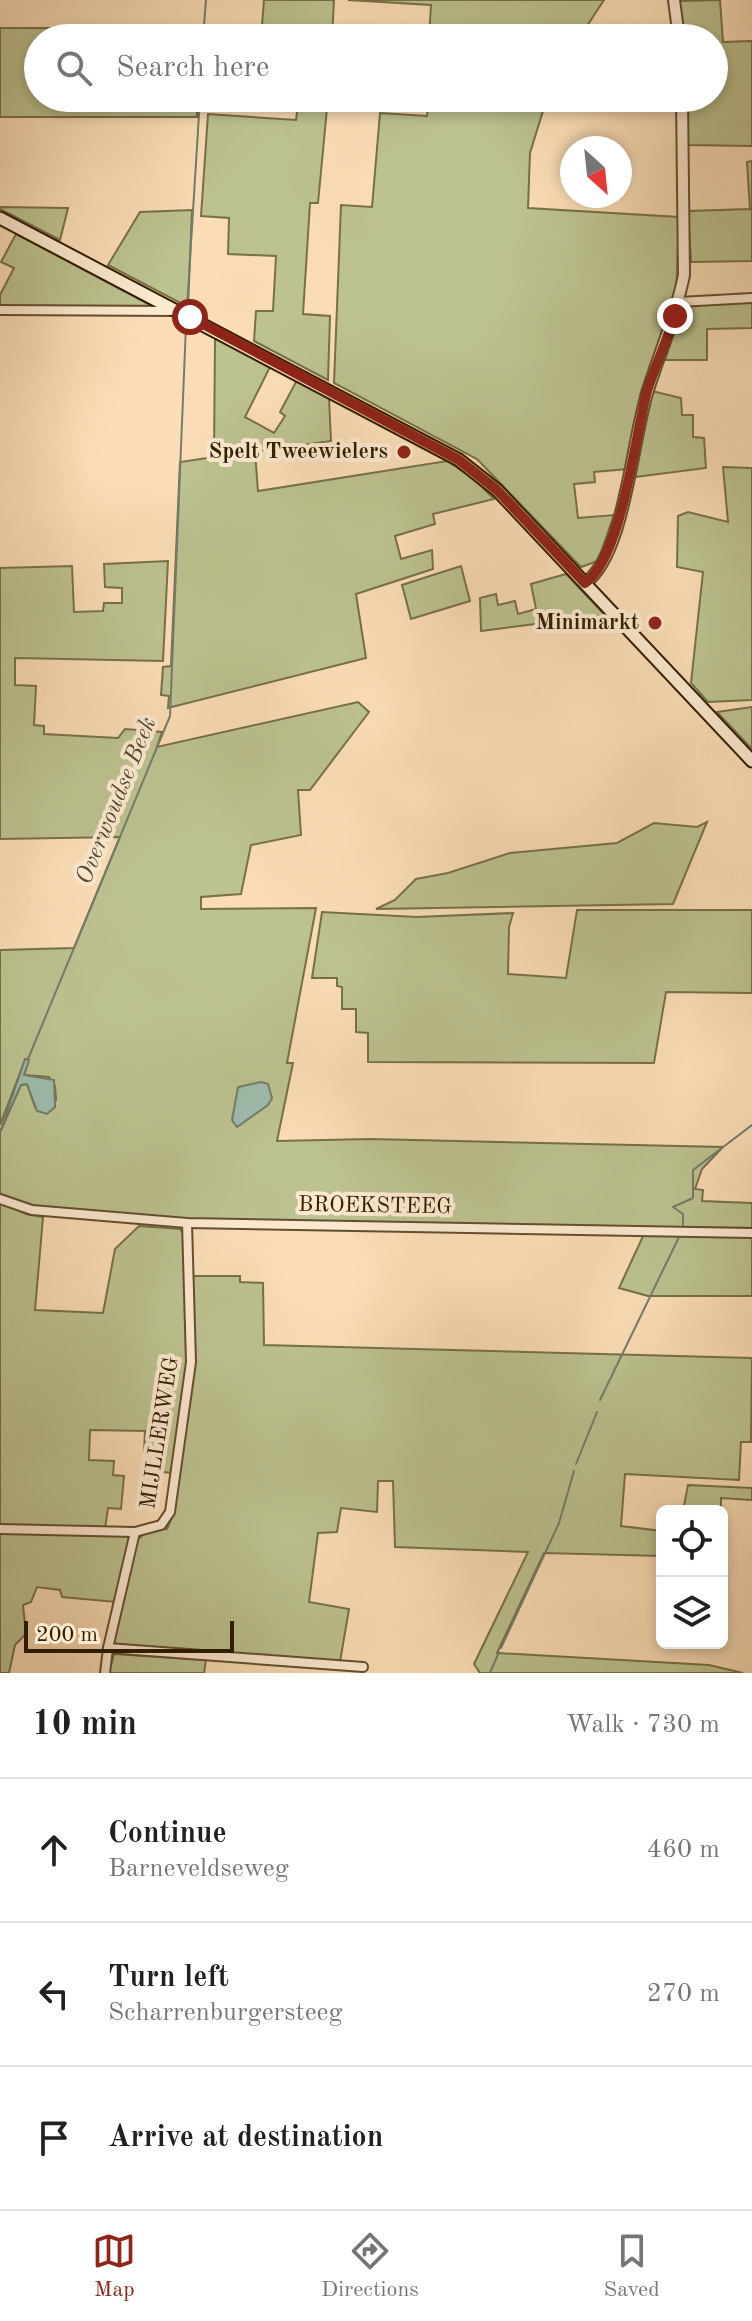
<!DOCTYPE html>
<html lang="en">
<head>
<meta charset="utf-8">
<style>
  :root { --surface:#fff; --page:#f6f6f6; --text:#202124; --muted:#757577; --line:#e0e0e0; --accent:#8f2418 }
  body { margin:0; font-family:"Old Standard TT",serif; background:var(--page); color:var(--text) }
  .controls { position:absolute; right:24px; bottom:24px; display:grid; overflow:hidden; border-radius:12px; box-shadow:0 4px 12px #0003 }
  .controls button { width:72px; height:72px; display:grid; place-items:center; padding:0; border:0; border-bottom:2px solid var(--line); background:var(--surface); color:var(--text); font:40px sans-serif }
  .compass { position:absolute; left:560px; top:136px; width:72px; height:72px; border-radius:50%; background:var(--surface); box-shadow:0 4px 12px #0003; rotate:153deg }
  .scale { position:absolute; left:24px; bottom:20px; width:210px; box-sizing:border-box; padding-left:8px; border:4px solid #321e01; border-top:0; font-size:22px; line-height:28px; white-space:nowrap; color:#321e01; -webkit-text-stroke:6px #fce9d0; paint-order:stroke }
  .stop { position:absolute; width:24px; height:24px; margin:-18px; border:6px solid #8f2418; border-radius:50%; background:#fff }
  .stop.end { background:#8f2418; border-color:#fff; box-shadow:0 2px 8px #0008 }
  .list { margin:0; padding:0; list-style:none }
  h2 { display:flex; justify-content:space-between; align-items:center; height:104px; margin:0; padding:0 32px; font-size:34px }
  h2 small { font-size:26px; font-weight:400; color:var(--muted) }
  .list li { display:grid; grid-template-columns:52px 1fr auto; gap:24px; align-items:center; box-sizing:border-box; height:144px; padding:0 32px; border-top:2px solid var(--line) }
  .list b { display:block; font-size:30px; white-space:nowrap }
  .list p { margin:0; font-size:26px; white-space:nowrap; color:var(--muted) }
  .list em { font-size:26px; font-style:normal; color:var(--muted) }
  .icon { flex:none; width:44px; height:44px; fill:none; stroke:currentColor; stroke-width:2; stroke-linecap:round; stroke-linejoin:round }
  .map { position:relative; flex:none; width:752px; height:1673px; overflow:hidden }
  .search { position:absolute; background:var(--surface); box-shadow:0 4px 12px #0003; left:24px; right:24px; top:24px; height:88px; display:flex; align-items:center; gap:20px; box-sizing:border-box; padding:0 28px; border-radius:44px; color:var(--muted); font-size:30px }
  .sheet { height:536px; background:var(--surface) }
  nav { display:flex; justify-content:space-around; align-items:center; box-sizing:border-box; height:112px; border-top:2px solid var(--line); background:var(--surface); font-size:22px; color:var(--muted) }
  nav a { display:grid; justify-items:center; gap:4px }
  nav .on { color:var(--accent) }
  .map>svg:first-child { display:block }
</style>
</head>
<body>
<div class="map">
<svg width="752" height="1673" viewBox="0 0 752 1673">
  <rect width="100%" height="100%" fill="#faddb6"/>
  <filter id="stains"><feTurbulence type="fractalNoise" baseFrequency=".0025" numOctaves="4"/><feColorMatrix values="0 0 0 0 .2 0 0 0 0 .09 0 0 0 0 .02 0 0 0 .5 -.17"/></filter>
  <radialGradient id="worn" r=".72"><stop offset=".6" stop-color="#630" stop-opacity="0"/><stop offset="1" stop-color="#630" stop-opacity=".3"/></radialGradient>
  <g fill="#bcc290" stroke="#777048" stroke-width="2">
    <path d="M264 0H334L332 38H261Z"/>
    <path d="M348 0H604L579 38H429L431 5Z"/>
    <path d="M720 0 723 42 752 41V146L687 145 688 98H714V38H685L679 1Z"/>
    <path d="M0 28H201L200 38H38V98H197V117H0Z"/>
    <path d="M299 98H328L318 203H310L303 314 330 316 328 380 254 341 256 311H273L276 256 228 254 229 218 201 216 208 114 296 120Z"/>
    <path d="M429 98H547L530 153 528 208 679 217 676 301 641 392 627 469 594 472 595 482 574 484 578 518 614 515 598 561 581 567 477 459 334 383 341 205 372 207 380 113 427 116Z"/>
    <path d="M752 161V261L691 262 688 211 750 209 747 162Z"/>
    <path d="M0 207 68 208 60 240 0 209Z"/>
    <path d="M192 210 188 307 108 265 140 212Z"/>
    <path d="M16 234 156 308 0 307V295L14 268 1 262Z"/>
    <path d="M752 300V328L707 329V360H665L684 304Z"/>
    <path d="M215 338 270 367 245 417 274 433 285 416 280 412 297 380 329 398 331 441 255 452 258 491 447 461 473 478 494 499 433 514 435 524 395 536 401 559 432 550 433 569 356 594 366 658 168 708 169 696 161 695 163 667 171 666 180 462 214 457Z"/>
    <path d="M652 391 681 398 682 415H693V437L704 438 706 468 635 477Z"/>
    <path d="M723 467 752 468V700L708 702 691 683 703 572 677 567 678 516 688 512 728 522Z"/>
    <path d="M168 561 163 661 15 658V685L36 686 34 725 44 726V734L118 738 125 729 162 732 157 747 358 702 369 712 310 790H298L301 835 251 845 241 894 201 897V909L316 908 287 1063H293L277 1141 370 1139 723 1147 702 1169 695 1189 703 1190 702 1201 752 1203V1228L225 1222 29 1208 0 1197V1132L21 1085 27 1084 35 1107 56 1100 55 1086 49 1077 24 1075 28 1063 25 1060 0 1125V950L74 948 120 837 0 839V568L72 566 74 612 103 611 104 603H122V588L105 587 104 564Z"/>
    <path d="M461 566 470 601 411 619 402 585Z"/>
    <path d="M566 574 605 615 481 631 480 598 496 594 498 605 515 601 518 614 536 609 531 584Z"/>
    <path d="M752 707V749L717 712Z"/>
    <path d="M707 822 673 904 376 909 395 900 416 879 448 873 510 853 617 843 654 823 697 827Z"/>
    <path d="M577 910H752V993L666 992 654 1063 368 1062V1033L356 1032V1009H342V987L337 986V978H312L322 912 417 917 513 913 509 927 508 974 566 978Z"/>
    <path d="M0 1202 26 1214 43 1217 35 1310 103 1313 115 1249 139 1226 180 1229 183 1233 189 1367 173 1473 163 1472 165 1454 144 1453 145 1431 90 1430 89 1460 114 1461 113 1475 124 1476 121 1509 108 1508 105 1529 0 1527Z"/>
    <path d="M644 1234 752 1236V1296H648L619 1288Z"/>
    <path d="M190 1276H240V1282L263 1283 264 1345 752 1358 751 1442H741L739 1480 625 1474 621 1526 662 1531V1556L544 1553 497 1653 709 1665 743 1673H480L474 1664 528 1552 395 1547 393 1481H378L377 1512 341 1508 337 1532 318 1533 309 1602 349 1609 340 1662 116 1644 112 1636 137 1540 149 1530 167 1529 172 1517 195 1360Z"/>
    <path d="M688 1485 752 1488V1500L721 1498V1511H683Z"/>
    <path d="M0 1533 128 1535 131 1539 116 1602 62 1597 60 1590 37 1587 31 1602 23 1605 26 1634 15 1645 9 1673H0Z"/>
    <path d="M114 1654 206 1660 204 1673H109Z"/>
  </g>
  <g fill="#9ebcae" stroke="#737d69" stroke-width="2">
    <path d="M25 1059 29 1060 24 1075 54 1080 55 1107 47 1114 37 1111 27 1084 21 1085 0 1132Z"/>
    <path d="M261 1082 268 1084 272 1098 268 1105 237 1127 232 1120 238 1087Z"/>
  </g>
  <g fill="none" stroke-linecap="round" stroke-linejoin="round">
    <g stroke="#737d69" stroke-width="2">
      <path d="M203 38 206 0"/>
      <path d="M187 308 200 98"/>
      <path d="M28 1059 170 716 186 325"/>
      <path d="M683 1225V1214L673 1207 693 1198V1170L752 1125"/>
      <path d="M600 1400 679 1237"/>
      <path d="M576 1464 597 1412"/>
      <path d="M501 1648 559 1523 574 1471"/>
      <path d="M490 1673 499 1652"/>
    </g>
    <defs>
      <g id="minor">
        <path d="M679 302 752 298"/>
        <path d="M0 310 177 311"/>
        <path d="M0 1199 32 1210 187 1223 752 1233"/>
        <path d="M187 1223 191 1362 170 1512 161 1525 135 1532 108 1648 363 1667"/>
        <path d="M0 1529 135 1532"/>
        <path d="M105 1673 108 1648"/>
      </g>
      <g id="tertiary">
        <path d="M674 0 679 38"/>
        <path d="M585 583C626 554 632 435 649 387 661 349 676 315 684 275L682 98"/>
      </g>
      <path id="secondary" d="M0 218 459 460 497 490 752 761"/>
    </defs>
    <use href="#minor" stroke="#644e2e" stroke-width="12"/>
    <use href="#tertiary" stroke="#644e2e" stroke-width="14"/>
    <use href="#secondary" stroke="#321e01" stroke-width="15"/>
    <use href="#minor" stroke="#fce9d0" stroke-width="8"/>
    <use href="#tertiary" stroke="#fce9d0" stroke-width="10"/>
    <use href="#secondary" stroke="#fce9d0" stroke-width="11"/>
  </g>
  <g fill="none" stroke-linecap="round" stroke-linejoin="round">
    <path stroke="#8f2418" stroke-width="10" d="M190 317 459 460 497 490 585 583C622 557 635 437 647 391 655 366 667 341 675 316"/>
  </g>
  <g fill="#8f2418" stroke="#fce9d0" stroke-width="3">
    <circle cx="404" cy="452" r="8"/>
    <circle cx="655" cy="623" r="8"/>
  </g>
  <g text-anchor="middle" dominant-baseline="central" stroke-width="8" stroke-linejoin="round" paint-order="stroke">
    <g font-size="22" font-weight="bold" fill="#321e01" stroke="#fce9d0" text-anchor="end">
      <text x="388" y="452">Spelt Tweewielers</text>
      <text x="639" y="623">Minimarkt</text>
    </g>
    <g font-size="22" fill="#321e01" stroke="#fce9d0">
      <text transform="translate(375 1206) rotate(1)">BROEKSTEEG</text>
      <text transform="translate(160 1433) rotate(-81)">MIJLLERWEG</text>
    </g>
    <g font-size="24" font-style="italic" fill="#524d35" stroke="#fce9d0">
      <text transform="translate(117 801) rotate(-68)">Overwoudse Beek</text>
    </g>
  </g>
  <rect width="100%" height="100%" filter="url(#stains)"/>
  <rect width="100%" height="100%" fill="url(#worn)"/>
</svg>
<div class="controls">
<button><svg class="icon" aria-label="locate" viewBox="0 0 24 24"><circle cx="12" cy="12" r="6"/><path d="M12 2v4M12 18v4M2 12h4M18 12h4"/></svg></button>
<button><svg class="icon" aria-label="layers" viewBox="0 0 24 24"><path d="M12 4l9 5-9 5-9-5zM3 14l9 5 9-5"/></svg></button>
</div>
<svg class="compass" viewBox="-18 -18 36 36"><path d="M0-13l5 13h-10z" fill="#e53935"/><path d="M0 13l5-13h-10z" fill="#757577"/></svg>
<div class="scale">200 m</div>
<div class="stop" style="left:190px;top:317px"></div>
<div class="stop end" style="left:675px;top:316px"></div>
<div class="search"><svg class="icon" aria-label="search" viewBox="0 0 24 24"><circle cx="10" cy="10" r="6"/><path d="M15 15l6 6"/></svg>Search here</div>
</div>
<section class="sheet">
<h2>10 min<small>Walk · 730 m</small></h2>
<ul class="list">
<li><svg class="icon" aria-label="ahead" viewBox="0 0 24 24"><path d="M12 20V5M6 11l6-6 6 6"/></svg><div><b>Continue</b><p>Barneveldseweg</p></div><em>460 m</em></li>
<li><svg class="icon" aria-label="left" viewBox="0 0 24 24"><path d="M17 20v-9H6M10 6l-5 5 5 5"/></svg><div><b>Turn left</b><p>Scharrenburgersteeg</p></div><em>270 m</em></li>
<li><svg class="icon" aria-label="arrive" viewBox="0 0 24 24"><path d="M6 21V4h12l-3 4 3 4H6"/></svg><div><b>Arrive at destination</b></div></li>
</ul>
</section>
<nav>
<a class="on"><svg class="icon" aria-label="map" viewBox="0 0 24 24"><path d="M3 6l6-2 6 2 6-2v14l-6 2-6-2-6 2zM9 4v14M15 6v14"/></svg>Map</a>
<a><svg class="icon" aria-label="directions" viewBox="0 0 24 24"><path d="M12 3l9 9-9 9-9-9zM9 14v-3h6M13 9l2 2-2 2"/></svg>Directions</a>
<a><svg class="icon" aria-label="saved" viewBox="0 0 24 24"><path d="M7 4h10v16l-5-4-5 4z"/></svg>Saved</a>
</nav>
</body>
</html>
